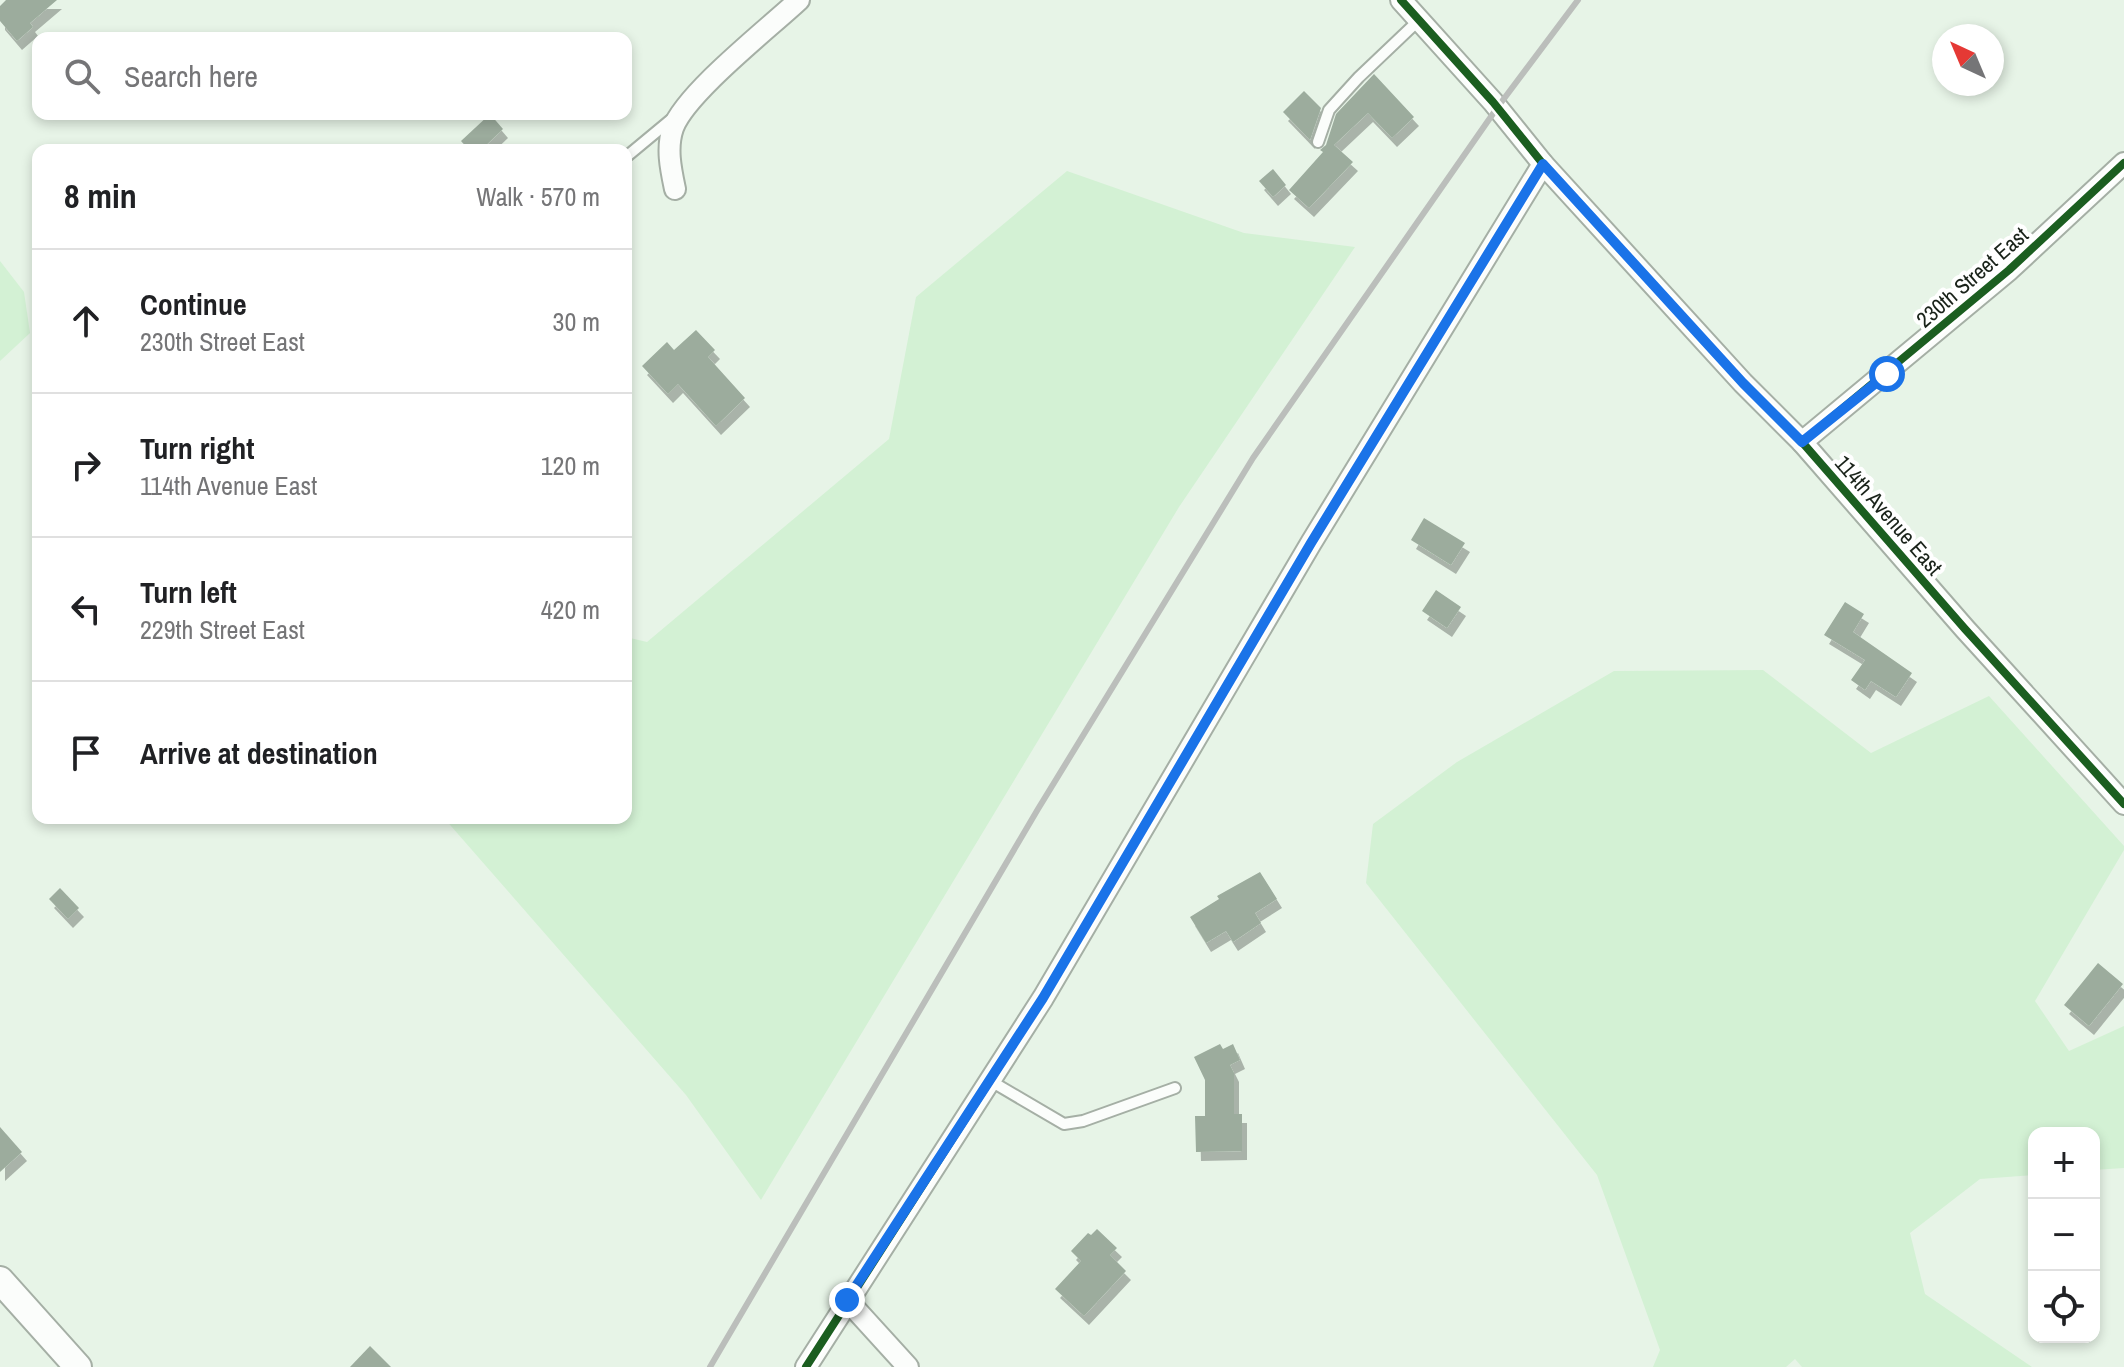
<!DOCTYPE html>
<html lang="en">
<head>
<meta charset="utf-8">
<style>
  :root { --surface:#fff; --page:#f6f6f6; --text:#202124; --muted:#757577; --line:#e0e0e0 }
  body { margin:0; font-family:"Archivo Narrow",sans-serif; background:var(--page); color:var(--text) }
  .controls { position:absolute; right:24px; bottom:24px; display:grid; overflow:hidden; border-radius:16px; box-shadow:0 4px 12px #0003 }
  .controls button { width:72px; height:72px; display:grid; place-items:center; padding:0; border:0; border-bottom:2px solid var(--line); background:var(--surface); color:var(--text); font:40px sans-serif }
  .compass { position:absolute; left:1932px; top:24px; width:72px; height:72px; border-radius:50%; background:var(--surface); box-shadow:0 4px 12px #0003; rotate:316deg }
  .stop { position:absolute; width:24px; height:24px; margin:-18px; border:6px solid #1a73e8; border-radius:50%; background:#fff }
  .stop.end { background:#1a73e8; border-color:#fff; box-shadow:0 2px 8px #0008 }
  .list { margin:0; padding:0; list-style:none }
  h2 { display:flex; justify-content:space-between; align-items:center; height:104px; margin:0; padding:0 32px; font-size:34px }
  h2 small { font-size:26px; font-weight:400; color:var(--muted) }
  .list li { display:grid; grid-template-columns:52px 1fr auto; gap:24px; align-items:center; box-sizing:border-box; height:144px; padding:0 32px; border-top:2px solid var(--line) }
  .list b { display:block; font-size:30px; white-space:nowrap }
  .list p { margin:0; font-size:26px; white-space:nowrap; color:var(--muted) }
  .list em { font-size:26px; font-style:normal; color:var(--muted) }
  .icon { flex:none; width:44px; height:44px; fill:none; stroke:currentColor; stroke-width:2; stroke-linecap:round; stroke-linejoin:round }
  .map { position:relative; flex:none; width:2124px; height:1367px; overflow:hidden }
  .search { position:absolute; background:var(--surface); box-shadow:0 4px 12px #0003; left:32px; top:32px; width:600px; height:88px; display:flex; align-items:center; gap:20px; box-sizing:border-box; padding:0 28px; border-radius:16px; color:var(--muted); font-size:30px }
  .panel { position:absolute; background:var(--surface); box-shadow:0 4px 12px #0003; left:32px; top:144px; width:600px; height:680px; border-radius:16px }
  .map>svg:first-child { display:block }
</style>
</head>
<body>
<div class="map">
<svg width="2124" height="1367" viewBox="0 0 2124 1367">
  <defs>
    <filter id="shadow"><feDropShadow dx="5" dy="9" stdDeviation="0" flood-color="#0004"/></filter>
  </defs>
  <rect width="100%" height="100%" fill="#e7f4e7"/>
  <g fill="#d3f1d4">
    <path d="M1067 171 1244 233 1355 247 1179 507 761 1200 686 1095 444 818H626V637L647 642 889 439 916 297Z"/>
    <path d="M0 261 24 292 30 333 0 361Z"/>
    <path d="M1763 670 1871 753 1989 696 2124 846V850L2035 1001 2069 1051 2124 1026V1168L2094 1170V1133H2034V1175L1980 1179 1910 1233 1925 1294 2032 1367H1802L1795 1359 1786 1367H1653L1660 1350 1597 1175 1366 883 1373 824 1457 762 1614 671Z"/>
  </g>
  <g fill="#9cac9d" filter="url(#shadow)">
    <path d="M6 0H57L30 23 33 27 17 41 0 21V6Z"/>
    <path d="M1374 74 1414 117 1392 138 1368 113 1334 145 1353 162 1309 208 1289 190 1323 152 1320 150 1326 145 1336 114Z"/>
    <path d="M1304 91 1321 108 1310 140 1283 112Z"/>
    <path d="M490 114 503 129 481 150H469L461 141Z"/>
    <path d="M1273 169 1286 185 1273 197 1259 181Z"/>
    <path d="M696 330 715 350 708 357 745 398 716 426 678 384 668 394 642 366 667 342 674 350Z"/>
    <path d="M1424 518 1465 543 1451 565 1411 540Z"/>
    <path d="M1436 590 1461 607 1447 628 1422 611Z"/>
    <path d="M1845 602 1864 614 1853 632 1912 673 1896 697 1871 681 1865 690 1851 680 1865 660 1824 635Z"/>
    <path d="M1260 872 1277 899 1255 913 1261 923 1233 942 1226 931 1206 943 1190 917 1219 899 1217 896Z"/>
    <path d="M60 888 79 908 68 919 49 899Z"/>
    <path d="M2098 963 2123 984 2089 1026 2064 1005Z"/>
    <path d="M1220 1044 1223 1049 1233 1044 1240 1060 1230 1065 1234 1073V1114H1242V1151L1196 1152 1195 1116H1205V1080L1194 1057Z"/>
    <path d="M0 1127 22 1152 0 1172Z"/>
    <path d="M1097 1229 1117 1248 1110 1255 1126 1271 1084 1316 1055 1289 1081 1261 1071 1251 1088 1233 1091 1235Z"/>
    <path d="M370 1346 391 1367H350Z"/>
  </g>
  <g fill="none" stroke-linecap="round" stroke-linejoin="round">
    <defs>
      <g id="service">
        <path d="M1318 142 1329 110 1359 77 1419 20"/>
        <path d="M626 157 673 118"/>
        <path d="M989 1080 1064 1124 1083 1121 1175 1088"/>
      </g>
      <g id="minor">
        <path d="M1401 0 1493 102 1543 164 1743 383 1802 442 1965 629 2124 804"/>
        <path d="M675 189C671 170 666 148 673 128 686 93 769 28 799 0"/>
        <path d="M1802 442 2009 270 2124 163"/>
        <path d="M847 1300 908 1367"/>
        <path d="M806 1367 1043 998 1311 543 1543 164"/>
      </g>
      <path id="tertiary" d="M0 1280 78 1367"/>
    </defs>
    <use href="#service" stroke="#a5afa5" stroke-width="14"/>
    <use href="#minor" stroke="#a5afa5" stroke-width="24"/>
    <use href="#tertiary" stroke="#a5afa5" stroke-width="30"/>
    <use href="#service" stroke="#fbfdfb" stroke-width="10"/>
    <use href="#minor" stroke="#fbfdfb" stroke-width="20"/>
    <use href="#tertiary" stroke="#fbfdfb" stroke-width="26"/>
    <path stroke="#bbbebb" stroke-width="6" d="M710 1367 1038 809 1253 458 1497 108 1578 0"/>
    <defs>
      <g id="cycleway">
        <path d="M1401 0 1493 102 1543 164 1743 383 1802 442 1965 629 2124 804"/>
        <path d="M1802 442 2009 270 2124 163"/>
        <path d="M806 1367 1043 998 1311 543 1543 164"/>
      </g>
    </defs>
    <use href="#cycleway" stroke="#fff" stroke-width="13"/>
    <use href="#cycleway" stroke="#1b5e20" stroke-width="8"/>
  </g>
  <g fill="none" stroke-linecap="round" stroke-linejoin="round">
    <path stroke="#1a73e8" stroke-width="10" d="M847 1300 1043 998 1311 543 1543 164 1743 383 1802 442 1887 374"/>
  </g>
  <g text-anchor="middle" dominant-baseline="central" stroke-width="8" stroke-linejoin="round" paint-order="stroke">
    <g font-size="22" fill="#192219" stroke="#fff">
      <text transform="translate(1972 277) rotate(-41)">230th Street East</text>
      <text transform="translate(1889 515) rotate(49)">114th Avenue East</text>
    </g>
  </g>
</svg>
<div class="controls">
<button>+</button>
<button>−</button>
<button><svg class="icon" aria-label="locate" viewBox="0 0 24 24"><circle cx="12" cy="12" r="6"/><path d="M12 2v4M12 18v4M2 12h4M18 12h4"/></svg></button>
</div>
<svg class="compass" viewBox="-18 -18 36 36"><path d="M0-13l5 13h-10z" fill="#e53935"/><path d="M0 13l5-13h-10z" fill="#757577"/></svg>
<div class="stop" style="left:1887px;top:374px"></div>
<div class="stop end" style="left:847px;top:1300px"></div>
<div class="search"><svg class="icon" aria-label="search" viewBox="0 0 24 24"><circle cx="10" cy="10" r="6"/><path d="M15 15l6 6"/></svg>Search here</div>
<section class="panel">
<h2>8 min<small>Walk · 570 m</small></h2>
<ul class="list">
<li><svg class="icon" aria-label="ahead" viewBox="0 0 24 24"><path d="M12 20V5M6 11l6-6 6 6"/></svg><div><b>Continue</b><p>230th Street East</p></div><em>30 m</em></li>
<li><svg class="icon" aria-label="right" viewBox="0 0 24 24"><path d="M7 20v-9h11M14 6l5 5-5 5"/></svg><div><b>Turn right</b><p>114th Avenue East</p></div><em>120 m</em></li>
<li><svg class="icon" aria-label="left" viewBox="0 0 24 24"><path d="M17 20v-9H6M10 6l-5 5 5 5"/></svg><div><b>Turn left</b><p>229th Street East</p></div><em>420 m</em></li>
<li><svg class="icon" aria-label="arrive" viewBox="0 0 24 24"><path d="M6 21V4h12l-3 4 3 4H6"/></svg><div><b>Arrive at destination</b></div></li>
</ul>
</section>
</div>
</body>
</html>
